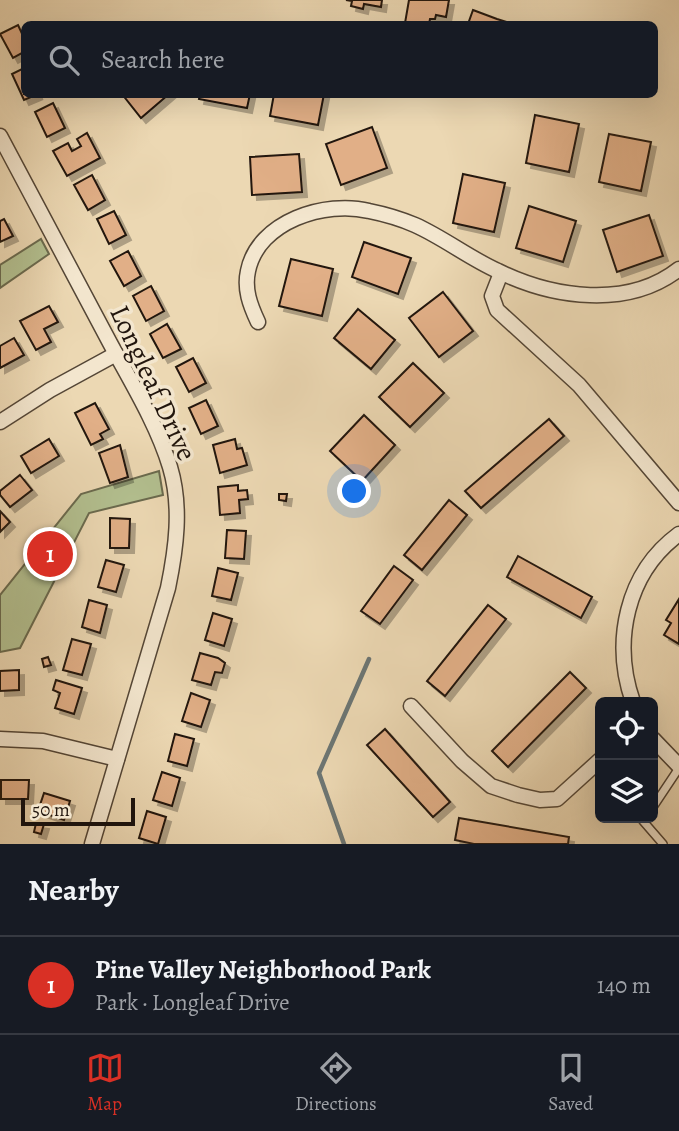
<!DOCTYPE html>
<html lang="en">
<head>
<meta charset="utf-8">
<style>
  :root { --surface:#171b24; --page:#20242c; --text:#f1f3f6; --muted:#9ea1a6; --line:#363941; --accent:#d93025 }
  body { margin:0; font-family:Alegreya,serif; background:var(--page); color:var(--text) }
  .controls { position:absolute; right:21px; bottom:21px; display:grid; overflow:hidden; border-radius:10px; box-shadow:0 7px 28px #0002 }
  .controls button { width:63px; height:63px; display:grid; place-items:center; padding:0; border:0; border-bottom:2px solid var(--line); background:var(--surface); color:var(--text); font:35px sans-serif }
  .scale { position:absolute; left:21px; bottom:18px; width:114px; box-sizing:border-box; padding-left:7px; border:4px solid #21150d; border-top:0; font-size:19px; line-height:24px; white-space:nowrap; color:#21150d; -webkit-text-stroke:5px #f3e6ce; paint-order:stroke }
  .you { position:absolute; left:355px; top:492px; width:24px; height:24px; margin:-18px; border:5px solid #fff; border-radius:50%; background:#1a73e8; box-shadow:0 0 0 10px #1a73e833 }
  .badge { display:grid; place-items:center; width:46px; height:46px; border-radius:50%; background:var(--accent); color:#fff; font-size:23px; font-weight:700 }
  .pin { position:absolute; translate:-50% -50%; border:4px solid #fff; box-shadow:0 2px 7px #0006 }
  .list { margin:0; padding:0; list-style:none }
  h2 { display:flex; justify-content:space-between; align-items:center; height:91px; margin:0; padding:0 28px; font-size:30px }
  h2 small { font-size:23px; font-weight:400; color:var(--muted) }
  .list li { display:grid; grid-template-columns:46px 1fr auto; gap:21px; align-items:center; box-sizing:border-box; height:98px; padding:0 28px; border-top:2px solid var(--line) }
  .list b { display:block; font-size:26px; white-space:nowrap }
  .list p { margin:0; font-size:23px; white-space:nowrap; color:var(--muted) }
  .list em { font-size:23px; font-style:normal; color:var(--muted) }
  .icon { flex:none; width:38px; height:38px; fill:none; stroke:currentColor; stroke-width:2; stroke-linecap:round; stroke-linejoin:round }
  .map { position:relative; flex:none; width:679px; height:844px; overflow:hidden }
  .search { position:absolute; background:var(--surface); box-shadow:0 7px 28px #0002; left:21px; right:21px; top:21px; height:77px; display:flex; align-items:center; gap:18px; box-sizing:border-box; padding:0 24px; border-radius:10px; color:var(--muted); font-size:26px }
  .sheet { height:189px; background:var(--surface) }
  nav { display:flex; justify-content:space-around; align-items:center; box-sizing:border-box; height:98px; border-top:2px solid var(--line); background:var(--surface); font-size:19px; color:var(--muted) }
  nav a { display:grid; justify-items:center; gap:4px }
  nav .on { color:var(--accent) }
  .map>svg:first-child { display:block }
</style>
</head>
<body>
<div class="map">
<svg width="679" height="844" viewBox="0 0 679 844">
  <defs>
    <filter id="shadow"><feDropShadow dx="5" dy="5" stdDeviation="0" flood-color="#0004"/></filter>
  </defs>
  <rect width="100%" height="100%" fill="#ecd8b3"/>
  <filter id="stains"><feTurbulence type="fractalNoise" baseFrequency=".00286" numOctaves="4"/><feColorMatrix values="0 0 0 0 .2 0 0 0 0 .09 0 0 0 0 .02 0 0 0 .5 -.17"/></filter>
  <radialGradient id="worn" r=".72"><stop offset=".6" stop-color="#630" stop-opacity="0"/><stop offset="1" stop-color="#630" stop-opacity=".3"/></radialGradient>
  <g fill="#b3c090" stroke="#6a6a4e" stroke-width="2">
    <path d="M41 239 49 254 0 288V265Z"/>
    <path d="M159 471 163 495 89 513 20 648 0 652V595L81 494Z"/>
  </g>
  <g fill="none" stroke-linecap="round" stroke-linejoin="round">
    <path stroke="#6c7674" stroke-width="4.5" d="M344 844 319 773 369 659"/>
  </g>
  <g fill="#e1af87" stroke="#21150d" stroke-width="2" filter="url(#shadow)">
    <path d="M346 0H382L381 7 364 4 363 9 351 6 352 1Z"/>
    <path d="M409 0H449L446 17 436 15 435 19H430L429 24 405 23Z"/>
    <path d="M473 10 497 19 513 24H468Z"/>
    <path d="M18 25 24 38V52L13 58 0 34Z"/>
    <path d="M24 68V94H38L24 100 12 74Z"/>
    <path d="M122 94H169L141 118Z"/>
    <path d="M200 94H250L247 108 199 99Z"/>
    <path d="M274 94H324L318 125 270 116Z"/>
    <path d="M53 103 65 128 47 137 35 112Z"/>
    <path d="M535 115 579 124 569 172 526 163Z"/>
    <path d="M372 127 387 168 341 185 326 144Z"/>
    <path d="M87 133 100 158 67 176 53 151 68 143 72 151 81 146 77 139Z"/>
    <path d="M609 134 651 142 641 191 599 182Z"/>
    <path d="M299 154 302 192 252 195 250 157Z"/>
    <path d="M463 174 505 183 494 232 453 223Z"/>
    <path d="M92 175 105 200 88 210 74 185Z"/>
    <path d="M529 206 576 221 563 262 516 248Z"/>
    <path d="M114 211 126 235 109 244 97 219Z"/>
    <path d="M649 215 663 256 617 272 603 230Z"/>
    <path d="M4 219 13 236 0 242V221Z"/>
    <path d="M364 242 411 258 398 294 352 277Z"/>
    <path d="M128 251 141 276 124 286 110 261Z"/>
    <path d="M291 259 333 269 322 316 279 306Z"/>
    <path d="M151 286 164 311 146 321 133 296Z"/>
    <path d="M443 292 473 331 439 357 409 318Z"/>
    <path d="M49 306 58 322 44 329 51 342 36 350 20 321Z"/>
    <path d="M358 309 395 340 371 369 334 338Z"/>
    <path d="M167 324 181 349 163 358 150 334Z"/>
    <path d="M14 338 24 355 0 368V346Z"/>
    <path d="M193 358 206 383 189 392 176 367Z"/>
    <path d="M413 363 444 393 410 427 379 397Z"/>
    <path d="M206 400 218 426 201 434 189 408Z"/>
    <path d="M95 403 109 429 100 434 103 439 91 445 75 413Z"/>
    <path d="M364 415 395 445 362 481 330 451Z"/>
    <path d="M549 419 564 436 481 508 465 491Z"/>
    <path d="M49 439 59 456 31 473 21 456Z"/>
    <path d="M235 439 237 449 242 448 247 465 220 473 213 445Z"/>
    <path d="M120 445 128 477 110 483 99 453Z"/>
    <path d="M20 475 32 490 10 507 0 495V491Z"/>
    <path d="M238 485V491L247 490 248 499 239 500 240 513 220 515 218 487Z"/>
    <path d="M279 494H287L286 501 279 500Z"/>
    <path d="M449 500 467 515 422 570 404 555Z"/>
    <path d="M0 511 10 522 0 532Z"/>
    <path d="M110 518 130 519 129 548H110Z"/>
    <path d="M227 530 246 531 244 559 225 558Z"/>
    <path d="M518 556 592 597 581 618 507 577Z"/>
    <path d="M106 560 124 565 116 592 98 587Z"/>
    <path d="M394 566 413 580 380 624 361 611Z"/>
    <path d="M218 568 238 573 231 600 212 596Z"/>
    <path d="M679 599V644L664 635 671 623 666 620Z"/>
    <path d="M89 600 107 605 100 633 82 627Z"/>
    <path d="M488 605 506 619 445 696 427 681Z"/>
    <path d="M213 613 232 619 224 646 205 640Z"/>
    <path d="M72 639 91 644 82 675 63 670Z"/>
    <path d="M200 653 218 658 225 663 222 673 215 672 211 685 192 680Z"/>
    <path d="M48 657 51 665 44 667 42 659Z"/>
    <path d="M19 670V690L0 691V671Z"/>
    <path d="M570 672 586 688 508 767 492 751Z"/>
    <path d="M56 680 82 688 74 714 55 708 60 693 53 690Z"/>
    <path d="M191 693 210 700 201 727 182 721Z"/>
    <path d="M385 729 450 802 433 817 367 745Z"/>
    <path d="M175 734 194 739 187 766 168 761Z"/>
    <path d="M162 772 180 778 172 806 153 800Z"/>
    <path d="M1 780H29L28 799H1Z"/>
    <path d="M44 793 70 801 64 820 38 811Z"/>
    <path d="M147 811 166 817 158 844 139 838Z"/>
    <path d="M459 818 569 837 568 844H474L455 840Z"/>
    <path d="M36 823 44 824 41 834 34 832Z"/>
  </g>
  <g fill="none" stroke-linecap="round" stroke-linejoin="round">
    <defs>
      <g id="service">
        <path d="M653 807 679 768"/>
        <path d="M645 818 643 821 663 844"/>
      </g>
      <g id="minor">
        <path d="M0 136C36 205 73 274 110 343 131 382 157 424 170 467 182 507 176 549 168 588L92 844"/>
        <path d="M501 273 492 296 497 310 579 385 679 503"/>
        <path d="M258 322C250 305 244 289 248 271 258 221 326 200 369 211 384 214 401 219 415 225 444 238 469 258 498 271 553 298 628 309 679 269"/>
        <path d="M0 422 50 390 116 354"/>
        <path d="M633 702C612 642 626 573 679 534"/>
        <path d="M411 706 462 761 491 786 518 795 540 800 557 799 600 760"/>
        <path d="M0 739 43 741 117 759"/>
        <path d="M653 739 679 766"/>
      </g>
    </defs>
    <use href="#service" stroke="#544636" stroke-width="10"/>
    <use href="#minor" stroke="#544636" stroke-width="17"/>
    <use href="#service" stroke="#f3e6ce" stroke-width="7"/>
    <use href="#minor" stroke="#f3e6ce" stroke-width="14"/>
  </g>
  <g text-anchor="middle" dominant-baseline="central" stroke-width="7" stroke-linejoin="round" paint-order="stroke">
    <g font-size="28" fill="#21150d" stroke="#f3e6ce">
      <text transform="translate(153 383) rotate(65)">Longleaf Drive</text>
    </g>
  </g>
  <rect width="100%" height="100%" filter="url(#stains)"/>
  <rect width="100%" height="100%" fill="url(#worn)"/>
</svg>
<div class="controls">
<button><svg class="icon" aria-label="locate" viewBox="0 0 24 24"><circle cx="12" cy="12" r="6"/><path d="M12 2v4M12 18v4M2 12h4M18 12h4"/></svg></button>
<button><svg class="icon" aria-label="layers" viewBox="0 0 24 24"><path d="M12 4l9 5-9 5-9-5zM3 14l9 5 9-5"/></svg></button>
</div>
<div class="scale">50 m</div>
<div class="you"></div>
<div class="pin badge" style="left:50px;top:554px">1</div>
<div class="search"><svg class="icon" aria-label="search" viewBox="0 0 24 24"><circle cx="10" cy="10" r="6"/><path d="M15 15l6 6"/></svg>Search here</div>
</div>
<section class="sheet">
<h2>Nearby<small></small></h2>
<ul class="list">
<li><span class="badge">1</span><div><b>Pine Valley Neighborhood Park</b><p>Park · Longleaf Drive</p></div><em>140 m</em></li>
</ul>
</section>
<nav>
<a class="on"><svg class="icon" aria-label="map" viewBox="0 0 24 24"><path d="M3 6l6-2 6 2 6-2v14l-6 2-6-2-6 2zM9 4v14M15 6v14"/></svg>Map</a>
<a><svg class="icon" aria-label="directions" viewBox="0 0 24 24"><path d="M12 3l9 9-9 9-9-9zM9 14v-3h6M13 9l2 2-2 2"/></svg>Directions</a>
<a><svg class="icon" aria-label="saved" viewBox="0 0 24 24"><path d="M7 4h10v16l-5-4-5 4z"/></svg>Saved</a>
</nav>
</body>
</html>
